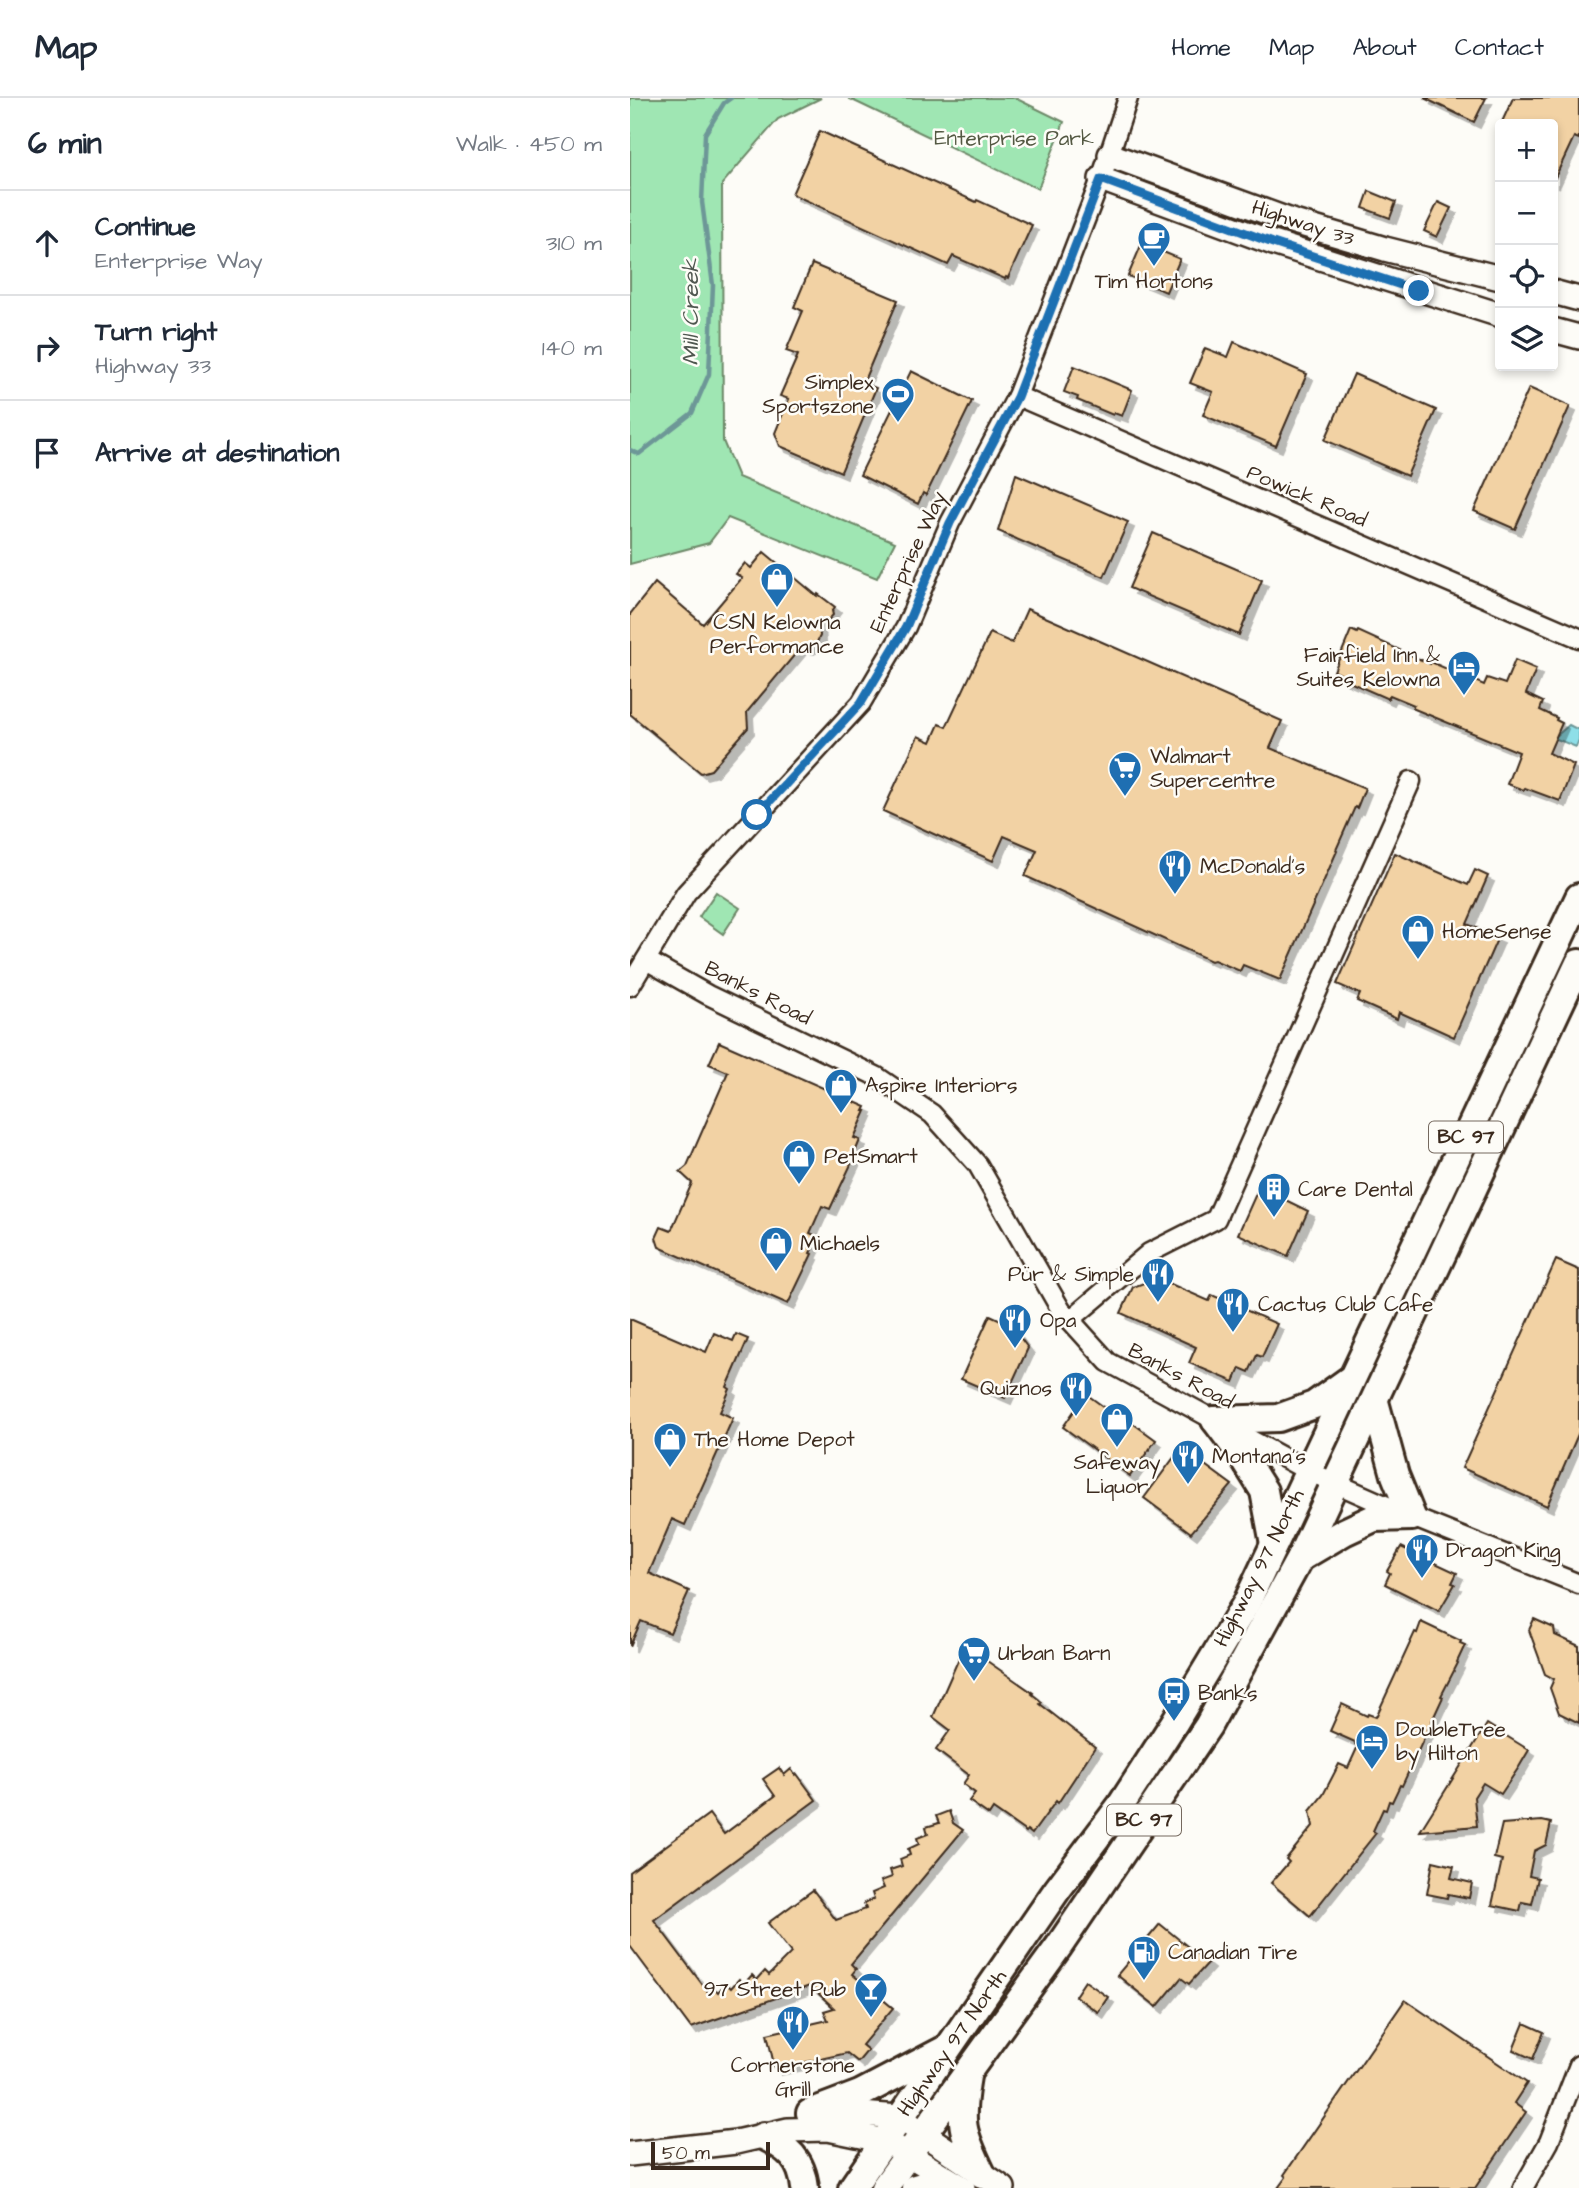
<!DOCTYPE html>
<html lang="en">
<head>
<meta charset="utf-8">
<style>
  :root { --surface:#fff; --page:#f2f2f3; --text:#1f2937; --muted:#747a83; --line:#e0e1e3 }
  body { margin:0; font-family:"Architects Daughter",sans-serif; background:var(--page); color:var(--text) }
  .controls { position:absolute; right:21px; top:21px; display:grid; overflow:hidden; border-radius:7px; box-shadow:0 4px 10px #0003 }
  .controls button { width:63px; height:63px; display:grid; place-items:center; padding:0; border:0; border-bottom:2px solid var(--line); background:var(--surface); color:var(--text); font:35px sans-serif }
  .scale { position:absolute; left:21px; bottom:18px; width:119px; box-sizing:border-box; padding-left:7px; border:4px solid #3b2a1e; border-top:0; font-size:19px; line-height:24px; white-space:nowrap; color:#3b2a1e; -webkit-text-stroke:5px #fdfcf7; paint-order:stroke }
  .stop { position:absolute; width:21px; height:21px; margin:-16px; border:5px solid #1f6fb2; border-radius:50%; background:#fff }
  .stop.end { background:#1f6fb2; border-color:#fff; box-shadow:0 2px 7px #0008 }
  .list { margin:0; padding:0; list-style:none }
  h2 { display:flex; justify-content:space-between; align-items:center; height:91px; margin:0; padding:0 28px; font-size:30px }
  h2 small { font-size:23px; font-weight:400; color:var(--muted) }
  .list li { display:grid; grid-template-columns:46px 1fr auto; gap:21px; align-items:center; box-sizing:border-box; height:105px; padding:0 28px; border-top:2px solid var(--line) }
  .list b { display:block; font-size:26px; white-space:nowrap }
  .list p { margin:0; font-size:23px; white-space:nowrap; color:var(--muted) }
  .list em { font-size:23px; font-style:normal; color:var(--muted) }
  .icon { flex:none; width:38px; height:38px; fill:none; stroke:currentColor; stroke-width:2; stroke-linecap:round; stroke-linejoin:round }
  .map { position:relative; flex:none; width:949px; height:2090px; overflow:hidden }
  header { display:flex; align-items:center; gap:42px; box-sizing:border-box; height:98px; padding:0 35px; background:var(--surface); border-bottom:2px solid var(--line) }
  header strong { font-size:33px }
  nav { display:flex; gap:38px; margin-inline-start:auto; font-size:24px }
  main { display:flex }
  aside { flex:1; background:var(--surface) }
  .map>svg:first-child { display:block }
</style>
</head>
<body>
<header>
<strong>Map</strong>
<nav><a>Home</a><a>Map</a><a>About</a><a>Contact</a></nav>
</header>
<main>
<aside>
<h2>6 min<small>Walk · 450 m</small></h2>
<ul class="list">
<li><svg class="icon" aria-label="ahead" viewBox="0 0 24 24"><path d="M12 20V5M6 11l6-6 6 6"/></svg><div><b>Continue</b><p>Enterprise Way</p></div><em>310 m</em></li>
<li><svg class="icon" aria-label="right" viewBox="0 0 24 24"><path d="M7 20v-9h11M14 6l5 5-5 5"/></svg><div><b>Turn right</b><p>Highway 33</p></div><em>140 m</em></li>
<li><svg class="icon" aria-label="arrive" viewBox="0 0 24 24"><path d="M6 21V4h12l-3 4 3 4H6"/></svg><div><b>Arrive at destination</b></div></li>
</ul>
</aside>
<div class="map">
<svg width="949" height="2090" viewBox="0 0 949 2090">
  <defs>
    <filter id="shadow"><feDropShadow dx="6" dy="6" stdDeviation="0" flood-color="#0004"/></filter>
  </defs>
  <rect width="100%" height="100%" fill="#fdfcf7"/>
  <filter id="ink" filterUnits="userSpaceOnUse"><feTurbulence type="fractalNoise" baseFrequency=".0143" numOctaves="2"/><feDisplacementMap in="SourceGraphic" scale="14" xChannelSelector="R" yChannelSelector="G"/><feConvolveMatrix kernelMatrix="1 2 1 2 8 2 1 2 1" color-interpolation-filters="sRGB"/></filter>
  <g filter="url(#ink)">
    <g fill="#9fe6b3" stroke="#6d8868" stroke-width="2">
      <path d="M0 0H191L148 21 92 86 93 343 108 379 265 444 247 480 98 420 79 445 0 466Z"/>
      <path d="M218 0H385L434 24 408 91Z"/>
      <path d="M86 794 110 810 93 836 69 819Z"/>
    </g>
    <path fill="#8edfe8" stroke="#6d9797" stroke-width="2" d="M939 627 949 632V642L946 649 924 640Z"/>
    <g fill="none" stroke-linecap="round" stroke-linejoin="round">
      <path stroke="#6d9797" stroke-width="4.5" d="M0 352 9 356 62 315 79 276 83 187 72 104 75 36 94 5 101 0"/>
    </g>
    <g fill="#f2d2a4" stroke="#3b2a1e" stroke-width="2" filter="url(#shadow)">
      <path d="M794 0H856L844 24Z"/>
      <path d="M883 0H949V41L944 39 923 84V26H871Z"/>
      <path d="M190 33 346 104 347 102 402 127 378 180 376 179 375 181 323 158 318 167 162 96Z"/>
      <path d="M739 93 766 104 760 120 733 110Z"/>
      <path d="M808 104 821 110 807 139 794 133Z"/>
      <path d="M512 145 550 161 536 194 498 178Z"/>
      <path d="M182 166 268 202 233 285 246 290 211 374 150 348 145 335 159 301 150 298 168 257 156 253 173 213 164 209Z"/>
      <path d="M604 244 677 276 646 348 573 317 583 294 560 285 575 250 598 259Z"/>
      <path d="M444 268 502 292 492 318 484 315 483 317 447 302 448 299 434 294Z"/>
      <path d="M281 273 342 303 296 397 293 395 288 406 230 377Z"/>
      <path d="M724 276 806 312 777 378 695 342Z"/>
      <path d="M899 290 940 308 885 431 844 413Z"/>
      <path d="M386 376 498 424 474 479 368 433Z"/>
      <path d="M523 435 632 482 609 537 499 490Z"/>
      <path d="M134 454 187 498 188 496 205 509 202 513 203 517 199 521 189 523 190 538 186 546 178 550 171 549 117 614 118 630 81 672 71 675 0 616V516L25 485 73 526 112 480 106 476 115 465 121 470Z"/>
      <path d="M397 511 652 623 640 650 735 690 727 710 725 709 706 752 707 753 650 882 613 867 610 873 584 862 581 863 395 778 407 752 374 738 363 763 253 713 288 638 301 644 309 626 316 629 360 535 382 545Z"/>
      <path d="M721 532 727 535 728 533 800 566 801 564 854 587 857 580 875 586 885 562 906 571 896 596 913 604 910 612 927 620 926 622 932 625 919 655 944 667 930 703 895 690 894 692 877 686 889 654 782 610 784 607 760 597 758 601 708 579 710 576 704 573Z"/>
      <path d="M765 755 838 787 845 772 858 778 837 826 868 839 824 939 769 914 767 921 727 903 730 896 707 886Z"/>
      <path d="M89 944 236 1009 234 1013H236L224 1040 230 1042 223 1059 224 1060 200 1111 192 1108 180 1135 188 1139 180 1155 182 1156 158 1206 29 1149 26 1140 31 1129 41 1133 62 1085 50 1074 57 1068 98 974 79 966Z"/>
      <path d="M629 1089 678 1113 658 1158 608 1136Z"/>
      <path d="M926 1162 949 1172V1334L917 1408 832 1370Z"/>
      <path d="M527 1180 579 1203 582 1197 647 1226 632 1259 627 1257 619 1274 610 1270 604 1284 559 1265 566 1249 491 1215 503 1189Z"/>
      <path d="M360 1217 380 1226 398 1250 375 1300 331 1281Z"/>
      <path d="M0 1221 76 1254 84 1235 103 1243 106 1236 118 1241 97 1289 100 1291 90 1314 103 1320 55 1427 42 1421 19 1475 59 1493 40 1535 11 1523 0 1548Z"/>
      <path d="M456 1296 488 1319 490 1316 526 1342 500 1378 433 1329Z"/>
      <path d="M548 1354 565 1367 568 1362 602 1387 561 1435 514 1400Z"/>
      <path d="M771 1449 827 1475 822 1485 825 1486 809 1513 755 1486 760 1475 757 1473Z"/>
      <path d="M904 1521 924 1530 925 1537 949 1548V1625L929 1615 920 1590 924 1581 915 1576 899 1532Z"/>
      <path d="M791 1524 831 1543 830 1545 835 1547 827 1564 828 1565 811 1598 813 1599 772 1688 770 1687 762 1704 759 1703 756 1712 753 1711 743 1733 746 1735 680 1818 641 1785 659 1764 656 1761 683 1728 680 1713 693 1697 709 1666 718 1670 728 1648 725 1646V1644L700 1633 712 1606 737 1618 738 1616 746 1619 785 1534 787 1535Z"/>
      <path d="M337 1549 403 1595 402 1596 412 1604 410 1606 465 1649 428 1705 426 1703 402 1736 397 1732 396 1734 363 1711 359 1717 339 1703 345 1695 333 1686 339 1677 306 1652 320 1632 303 1619 329 1560Z"/>
      <path d="M857 1626 899 1652 889 1669 871 1696 853 1685 844 1699 847 1728 790 1733Z"/>
      <path d="M149 1670 154 1677 161 1671 165 1677 167 1676 186 1702 24 1822 78 1894 83 1889 88 1894 96 1885 101 1890 109 1881 114 1886 122 1877 127 1882 135 1873 139 1877 161 1855 138 1825 183 1792 206 1822 236 1811 234 1805 244 1801 242 1795 254 1790 251 1783 262 1779 260 1772 272 1768 270 1761 280 1757 278 1751 289 1746 287 1740 298 1736 296 1729 309 1725 306 1718 319 1713 323 1725 333 1732 221 1866 226 1871 222 1876 263 1910 232 1947 238 1952 228 1964 217 1955 145 1971 137 1936 198 1922 194 1913 204 1910 180 1888 61 1930 0 1848V1774L79 1716 94 1736 145 1698 133 1681Z"/>
      <path d="M912 1723 921 1725 916 1747 904 1753 899 1778 908 1780 902 1806 892 1804 890 1813 862 1807 872 1762 864 1760 872 1726Z"/>
      <path d="M803 1763 824 1768 821 1780 842 1785 839 1800 818 1796 817 1800 797 1796Z"/>
      <path d="M530 1826 578 1865 559 1886 551 1880 527 1909 487 1877Z"/>
      <path d="M455 1883 478 1899 468 1914 445 1898Z"/>
      <path d="M775 1902 897 1985 884 2005 896 2014 845 2090H648L656 2079 654 2077Z"/>
      <path d="M894 1925 914 1934 903 1961 883 1952Z"/>
    </g>
    <g fill="none" stroke-linecap="round" stroke-linejoin="round">
      <defs>
        <g id="minor">
          <path d="M387 298 949 540"/>
          <path d="M16 862 78 897 246 978 302 1016 348 1067 431 1212 478 1264 678 1373 782 1419 949 1486"/>
          <path d="M0 888 56 795 231 605 276 529 320 425 387 298 471 81 498 0"/>
          <path d="M440 1222 519 1155 586 1121 781 683"/>
          <path d="M893 2090 919 2044 949 1967"/>
        </g>
        <g id="major">
          <path d="M480 57 664 124 755 151 870 180"/>
          <path d="M471 81 643 145 870 217"/>
          <path d="M923 194 949 201"/>
          <path d="M923 232 949 239"/>
          <path d="M189 2015H218L269 2019 373 2090"/>
          <path d="M0 2056 106 2044 158 2032 198 2031 256 2043 333 2090"/>
        </g>
        <g id="highway">
          <path d="M585 1322 648 1320 684 1307 719 1282"/>
          <path d="M585 1322 612 1358 634 1393 644 1446"/>
          <path d="M670 1460 714 1434 744 1420 782 1419 765 1377 745 1304"/>
          <path d="M337 1978C329 2025 331 2033 352 2076"/>
          <path d="M180 2015 230 1996 314 1952"/>
          <path d="M134 2038C158 2050 172 2061 175 2090"/>
          <path d="M222 2090 427 1792 491 1707 544 1625 617 1504 949 799"/>
          <path d="M254 2090 429 1848 578 1628 670 1460 949 865"/>
          <path d="M285 2090 292 2088 315 2090"/>
        </g>
      </defs>
      <use href="#minor" stroke="#3b2a1e" stroke-width="23"/>
      <use href="#major" stroke="#3b2a1e" stroke-width="28"/>
      <use href="#highway" stroke="#3b2a1e" stroke-width="32"/>
      <use href="#minor" stroke="#fdfcf7" stroke-width="18"/>
      <use href="#major" stroke="#fdfcf7" stroke-width="23"/>
      <use href="#highway" stroke="#fdfcf7" stroke-width="26"/>
    </g>
  </g>
  <g fill="none" stroke-linecap="round" stroke-linejoin="round" filter="url(#ink)">
    <path stroke="#1f6fb2" stroke-width="9" d="M127 717 231 605 276 529 320 425 387 299 471 81 643 145 789 193"/>
  </g>
  <defs>
    <symbol id="cafe-pin" viewBox="-11 -11 22 30"><path d="M0 17L-7.5 6A9.5 9.5 0 1 1 7.5 6Z" fill="#1f6fb2" stroke="#fdfcf7"/><path d="M-5.5-4.5H6V0H3Q3 3.5 0 3.5H-2.5Q-5.5 3.5-5.5 0ZM3-3.2v2h1.7v-2ZM-6 4.5H4V6H-6Z" fill="#fff"/></symbol>
    <symbol id="stadium-pin" viewBox="-11 -11 22 30"><path d="M0 17L-7.5 6A9.5 9.5 0 1 1 7.5 6Z" fill="#1f6fb2" stroke="#fdfcf7"/><path d="M0-5a6.5 5 0 1 0 0 10a6.5 5 0 1 0 0-10ZM-3.5-1.8h7v3.6h-7Z" fill="#fff"/></symbol>
    <symbol id="shop-pin" viewBox="-11 -11 22 30"><path d="M0 17L-7.5 6A9.5 9.5 0 1 1 7.5 6Z" fill="#1f6fb2" stroke="#fdfcf7"/><path d="M-5-2.5h2.3a2.7 3.5 0 0 1 5.4 0H5L5.5 6h-11ZM-1.5-2.5h3a1.5 2.3 0 0 0-3 0Z" fill="#fff"/></symbol>
    <symbol id="hotel-pin" viewBox="-11 -11 22 30"><path d="M0 17L-7.5 6A9.5 9.5 0 1 1 7.5 6Z" fill="#1f6fb2" stroke="#fdfcf7"/><path d="M-6-4.5h1.5V1H6V5H4.5V3h-9V5H-6ZM-4 0a1.8 1.8 0 1 1 3.6 0ZM.5 0V-2.5h3Q6-2.5 6 0Z" fill="#fff"/></symbol>
    <symbol id="supermarket-pin" viewBox="-11 -11 22 30"><path d="M0 17L-7.5 6A9.5 9.5 0 1 1 7.5 6Z" fill="#1f6fb2" stroke="#fdfcf7"/><path d="M-6-5.5h2.5l.6 2H6L4.5 2H-2.5L-4.4-4H-6ZM-1.5 3.2a1.3 1.3 0 1 0 .1 0ZM3 3.2a1.3 1.3 0 1 0 .1 0Z" fill="#fff"/></symbol>
    <symbol id="restaurant-pin" viewBox="-11 -11 22 30"><path d="M0 17L-7.5 6A9.5 9.5 0 1 1 7.5 6Z" fill="#1f6fb2" stroke="#fdfcf7"/><path d="M-5-6h1v4h1v-4h1v4h1v-4h1v5L-1.5 .5V6h-2V.5L-5-1ZM5-6V6H3V1.5H1.5Q1.5-4 5-6Z" fill="#fff"/></symbol>
    <symbol id="building-pin" viewBox="-11 -11 22 30"><path d="M0 17L-7.5 6A9.5 9.5 0 1 1 7.5 6Z" fill="#1f6fb2" stroke="#fdfcf7"/><path d="M-4-6H4V6H1V3H-1V6H-4ZM-2.5-4.3h1.7v1.8h-1.7ZM.8-4.3h1.7v1.8H.8ZM-2.5-1h1.7V.8h-1.7ZM.8-1h1.7V.8H.8Z" fill="#fff"/></symbol>
    <symbol id="bus-pin" viewBox="-11 -11 22 30"><path d="M0 17L-7.5 6A9.5 9.5 0 1 1 7.5 6Z" fill="#1f6fb2" stroke="#fdfcf7"/><path d="M-5-6H5V4H4V6H2V4H-2V6H-4V4H-5ZM-3.5-4V0h7V-4ZM-3.5 1.2v1.5H-2V1.2ZM2 1.2v1.5H3.5V1.2Z" fill="#fff"/></symbol>
    <symbol id="fuel-pin" viewBox="-11 -11 22 30"><path d="M0 17L-7.5 6A9.5 9.5 0 1 1 7.5 6Z" fill="#1f6fb2" stroke="#fdfcf7"/><path d="M-5.5-6h7V0h2V4h1.3V-2.5L3-4.5l.8-.8L6-3V5H2.5V1h-1V6h-7ZM-4.2-4.7v3.2H.2V-4.7Z" fill="#fff"/></symbol>
    <symbol id="bar-pin" viewBox="-11 -11 22 30"><path d="M0 17L-7.5 6A9.5 9.5 0 1 1 7.5 6Z" fill="#1f6fb2" stroke="#fdfcf7"/><path d="M-6-5H6L.8 .8V4.5H3.5V6h-7V4.5H-.8V.8Z" fill="#fff"/></symbol>
  </defs>
  <g fill-rule="evenodd">
    <use href="#cafe-pin" x="505" y="121" width="38" height="52"/>
    <use href="#stadium-pin" x="249" y="277" width="38" height="52"/>
    <use href="#shop-pin" x="128" y="462" width="38" height="52"/>
    <use href="#hotel-pin" x="815" y="550" width="38" height="52"/>
    <use href="#supermarket-pin" x="476" y="651" width="38" height="52"/>
    <use href="#restaurant-pin" x="526" y="749" width="38" height="52"/>
    <use href="#shop-pin" x="769" y="814" width="38" height="52"/>
    <use href="#shop-pin" x="192" y="968" width="38" height="52"/>
    <use href="#shop-pin" x="150" y="1039" width="38" height="52"/>
    <use href="#building-pin" x="625" y="1072" width="38" height="52"/>
    <use href="#shop-pin" x="127" y="1126" width="38" height="52"/>
    <use href="#restaurant-pin" x="509" y="1157" width="38" height="52"/>
    <use href="#restaurant-pin" x="584" y="1187" width="38" height="52"/>
    <use href="#restaurant-pin" x="366" y="1203" width="38" height="52"/>
    <use href="#restaurant-pin" x="427" y="1271" width="38" height="52"/>
    <use href="#shop-pin" x="468" y="1302" width="38" height="52"/>
    <use href="#shop-pin" x="21" y="1322" width="38" height="52"/>
    <use href="#restaurant-pin" x="539" y="1339" width="38" height="52"/>
    <use href="#restaurant-pin" x="773" y="1433" width="38" height="52"/>
    <use href="#supermarket-pin" x="325" y="1536" width="38" height="52"/>
    <use href="#bus-pin" x="525" y="1576" width="38" height="52"/>
    <use href="#hotel-pin" x="723" y="1624" width="38" height="52"/>
    <use href="#fuel-pin" x="495" y="1835" width="38" height="52"/>
    <use href="#bar-pin" x="222" y="1872" width="38" height="52"/>
    <use href="#restaurant-pin" x="144" y="1905" width="38" height="52"/>
  </g>
  <g text-anchor="middle" dominant-baseline="central" stroke-width="5" stroke-linejoin="round" paint-order="stroke">
    <g fill="#fdfcf7" stroke="#75695f" stroke-width="2">
      <rect x="799" y="1023.5" width="74" height="31" rx="5"/>
      <rect x="477" y="1706.5" width="74" height="31" rx="5"/>
    </g>
    <g font-size="19" font-weight="bold" fill="#3b2a1e">
      <text x="836" y="1039">BC 97</text>
      <text x="514" y="1722">BC 97</text>
    </g>
    <g font-size="21" fill="#545943" stroke="#fdfcf7">
      <text x="384" y="40">Enterprise Park</text>
    </g>
    <g font-size="21" fill="#3b2a1e" stroke="#fdfcf7">
      <text transform="translate(673 125) rotate(18)">Highway 33</text>
      <text transform="translate(677 398) rotate(23)">Powick Road</text>
      <text transform="translate(278 464) rotate(-65)">Enterprise Way</text>
      <text transform="translate(128 895) rotate(27)">Banks Road</text>
      <text transform="translate(551 1278) rotate(28)">Banks Road</text>
      <text transform="translate(629 1470) rotate(-63)">Highway 97 North</text>
      <text transform="translate(322 1945) rotate(-55)">Highway 97 North</text>
    </g>
    <g font-size="21" fill="#3b2a1e" stroke="#fdfcf7" text-anchor="start">
      <text x="524" y="183" text-anchor="middle">Tim Hortons</text>
      <text x="244" y="284" text-anchor="end">Simplex<tspan x="244" dy="24">Sportszone</tspan></text>
      <text x="147" y="524" text-anchor="middle">CSN Kelowna<tspan x="147" dy="24">Performance</tspan></text>
      <text x="810" y="557" text-anchor="end">Fairfield Inn &amp;<tspan x="810" dy="24">Suites Kelowna</tspan></text>
      <text x="520" y="658">Walmart<tspan x="520" dy="24">Supercentre</tspan></text>
      <text x="570" y="768">McDonald's</text>
      <text x="812" y="833">HomeSense</text>
      <text x="235" y="987">Aspire Interiors</text>
      <text x="194" y="1058">PetSmart</text>
      <text x="668" y="1091">Care Dental</text>
      <text x="170" y="1145">Michaels</text>
      <text x="504" y="1176" text-anchor="end">Pür &amp; Simple</text>
      <text x="628" y="1206">Cactus Club Cafe</text>
      <text x="410" y="1222">Opa</text>
      <text x="422" y="1290" text-anchor="end">Quiznos</text>
      <text x="64" y="1341">The Home Depot</text>
      <text x="582" y="1358">Montana's</text>
      <text x="487" y="1364" text-anchor="middle">Safeway<tspan x="487" dy="24">Liquor</tspan></text>
      <text x="816" y="1452">Dragon King</text>
      <text x="368" y="1555">Urban Barn</text>
      <text x="568" y="1595">Banks</text>
      <text x="766" y="1631">DoubleTree<tspan x="766" dy="24">by Hilton</tspan></text>
      <text x="538" y="1854">Canadian Tire</text>
      <text x="216" y="1891" text-anchor="end">97 Street Pub</text>
      <text x="163" y="1967" text-anchor="middle">Cornerstone<tspan x="163" dy="24">Grill</tspan></text>
    </g>
    <g font-size="23" font-style="italic" fill="#505750" stroke="#fdfcf7">
      <text transform="translate(61 214) rotate(-90)">Mill Creek</text>
    </g>
  </g>
</svg>
<div class="controls">
<button>+</button>
<button>−</button>
<button><svg class="icon" aria-label="locate" viewBox="0 0 24 24"><circle cx="12" cy="12" r="6"/><path d="M12 2v4M12 18v4M2 12h4M18 12h4"/></svg></button>
<button><svg class="icon" aria-label="layers" viewBox="0 0 24 24"><path d="M12 4l9 5-9 5-9-5zM3 14l9 5 9-5"/></svg></button>
</div>
<div class="scale">50 m</div>
<div class="stop" style="left:127px;top:717px"></div>
<div class="stop end" style="left:789px;top:193px"></div>
</div>
</main>
</body>
</html>
